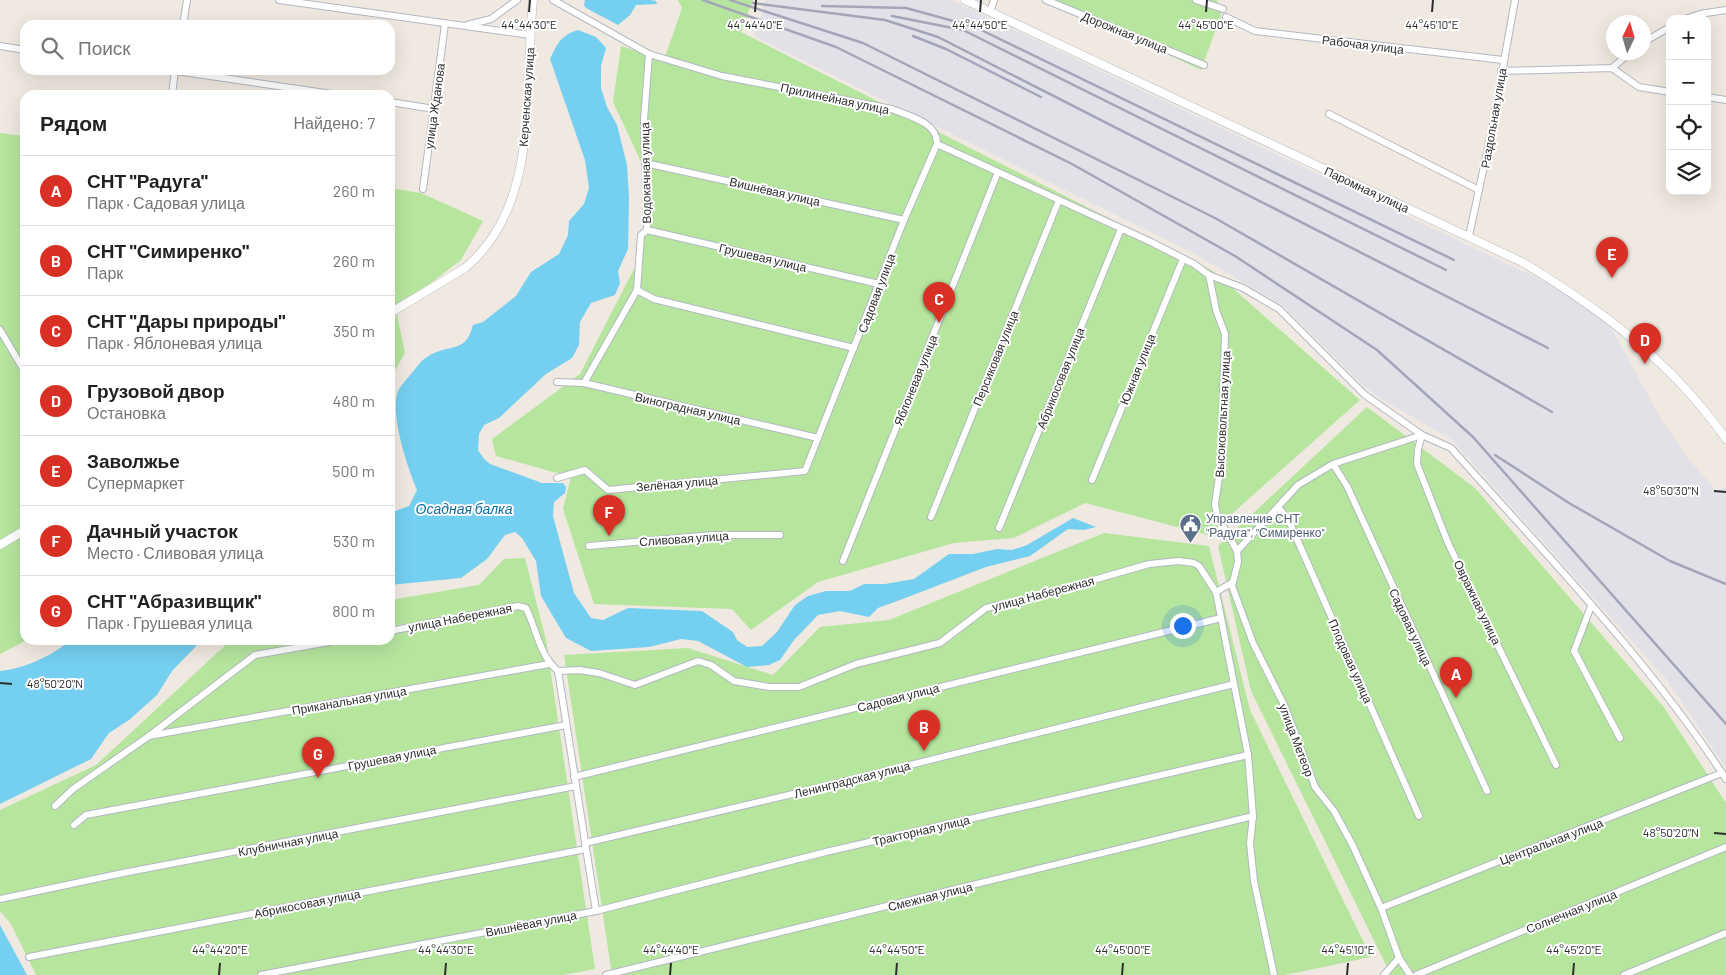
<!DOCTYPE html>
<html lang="ru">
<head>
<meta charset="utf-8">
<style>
  :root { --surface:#fff; --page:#f6f6f6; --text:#222; --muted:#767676; --line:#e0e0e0; --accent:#d93025 }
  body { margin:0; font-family:Barlow,sans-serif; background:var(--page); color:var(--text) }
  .controls { position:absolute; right:15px; top:15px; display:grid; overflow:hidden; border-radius:10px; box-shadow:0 5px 20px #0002 }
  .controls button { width:45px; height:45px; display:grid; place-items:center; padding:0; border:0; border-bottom:1px solid var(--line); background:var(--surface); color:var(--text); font:25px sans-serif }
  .compass { position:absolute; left:1606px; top:15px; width:45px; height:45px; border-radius:50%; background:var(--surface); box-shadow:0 5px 20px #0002; rotate:5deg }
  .you { position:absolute; left:1182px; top:625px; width:18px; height:18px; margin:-12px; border:4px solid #fff; border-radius:50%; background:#1a73e8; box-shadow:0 0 0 8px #1a73e833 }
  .badge { display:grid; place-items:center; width:32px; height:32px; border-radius:50%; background:var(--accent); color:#fff; font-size:16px; font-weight:700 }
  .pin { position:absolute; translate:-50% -41px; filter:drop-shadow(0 1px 2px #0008) }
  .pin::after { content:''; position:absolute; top:26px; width:18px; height:15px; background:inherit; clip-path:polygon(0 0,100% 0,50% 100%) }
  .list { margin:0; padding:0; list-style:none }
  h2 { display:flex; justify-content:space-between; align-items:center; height:65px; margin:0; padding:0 20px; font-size:21px }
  h2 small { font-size:16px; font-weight:400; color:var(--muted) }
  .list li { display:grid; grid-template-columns:32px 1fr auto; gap:15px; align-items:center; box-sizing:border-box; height:70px; padding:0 20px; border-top:1px solid var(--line) }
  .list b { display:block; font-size:19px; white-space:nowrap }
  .list p { margin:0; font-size:16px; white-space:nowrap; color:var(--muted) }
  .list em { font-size:16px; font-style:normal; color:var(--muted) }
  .icon { flex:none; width:28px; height:28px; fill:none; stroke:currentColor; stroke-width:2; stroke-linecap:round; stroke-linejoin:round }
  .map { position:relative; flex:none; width:1726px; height:975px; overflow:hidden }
  .search { position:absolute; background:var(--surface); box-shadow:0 5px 20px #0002; left:20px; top:20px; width:375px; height:55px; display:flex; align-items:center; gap:12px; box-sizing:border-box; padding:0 18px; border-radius:15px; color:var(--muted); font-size:19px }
  .panel { position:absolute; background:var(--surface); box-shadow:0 5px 20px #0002; left:20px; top:90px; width:375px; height:555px; border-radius:15px }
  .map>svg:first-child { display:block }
</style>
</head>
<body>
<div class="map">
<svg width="1726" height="975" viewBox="0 0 1726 975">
  <rect width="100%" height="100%" fill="#efe9e1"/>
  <path fill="#e3e1e8" d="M766 0H951L1554 286 1609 324 1660 417 1689 460 1717 491 1726 487V768L1666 679 1451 439 1383 400 1363 385 1282 305 1195 254 754 36Z"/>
  <g fill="#b6e59e">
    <path d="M678 0H753L741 32 1213 271 1360 400 1208 535 1085 503 1014 538 954 543 818 582 751 630 732 609 594 604 563 509 571 477 496 456 492 439 580 374 635 267 644 229 642 164 613 102 621 46 664 60 682 8Z"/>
    <path d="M1051 0H1217L1221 15 1201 70Z"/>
    <path d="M0 133 25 136V640H27L0 654Z"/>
    <path d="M390 188 421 193 483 221 461 260 419 292 395 305 405 353 390 379Z"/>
    <path d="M1367 407 1475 488 1663 706 1726 803V975H1391L1251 691 1218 546Z"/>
    <path d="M1104 533 1209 546 1250 710 1371 957 1285 975H612L564 655 688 648 773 675 820 627 889 620Z"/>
    <path d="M525 558 546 640 595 969 563 975H36L11 924 0 911V810L96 765 231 640H390V600L479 585 504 559Z"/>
  </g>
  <g fill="#75cff0">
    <path d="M585 0H650L656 1 657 4 636 5 630 15 618 25 586 8 584 5Z"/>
    <path d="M578 30 596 37 606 48 601 66V88L607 107 617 125 627 165 629 198 628 249 618 271 620 283 615 295 591 303 580 322 579 345 572 358 546 374 499 418 484 425 479 434 478 450 484 459 490 464 542 483H563L566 487 565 493 554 502 553 516 574 593 591 618 603 620 628 608 702 611 733 632 737 640 747 647 762 646 777 632 795 605 808 596 826 591H850L864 584H885L914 579 949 554H973L997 549 1012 550 1027 545 1073 518 1096 527 1084 530 1068 529 1030 556 986 567 900 600 878 608 869 617 840 611 818 615 794 640 780 660 769 665 747 667 698 641 681 639 649 647 591 651 566 638 541 596 536 561 522 538 515 532 505 535 487 559 461 578 390 585V513L409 506 417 490C408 469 388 411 399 389 402 384 407 379 411 374 417 367 421 360 430 355 451 344 466 353 473 325L483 322 516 296 531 272 559 254 568 235 569 221 584 204 589 188 585 160 550 59C557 44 561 35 578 30Z"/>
    <path d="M70 640H202L172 671 157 695 129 720 109 733 91 759 0 804V671C23 669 53 656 70 640Z"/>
    <path d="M0 925 27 975H0Z"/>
  </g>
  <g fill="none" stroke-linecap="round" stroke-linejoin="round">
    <defs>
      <g id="minor">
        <path d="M279 0 530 35"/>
        <path d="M553 0 649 54 722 76 892 109C908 116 938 122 937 144L1151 242 1194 264 1209 275 1243 288 1279 309 1365 395 1422 435 1418 449 1417 464 1448 543 1556 765"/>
        <path d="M1046 0 1204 65"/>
        <path d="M1196 0 1223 9"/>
        <path d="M990 12 994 0"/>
        <path d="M1226 17 1255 31 1503 60"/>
        <path d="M1685 19 1700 14 1726 10"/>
        <path d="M183 25 187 0"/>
        <path d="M467 25 491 19 517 0"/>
        <path d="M1644 42 1670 27"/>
        <path d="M0 46 25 50"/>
        <path d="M1612 68 1631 52"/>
        <path d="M169 70 339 95"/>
        <path d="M1501 71 1612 68 1639 87 1670 92"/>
        <path d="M172 95 175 70"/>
        <path d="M1707 97 1726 100"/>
        <path d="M390 102 434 109"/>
        <path d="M1329 114 1479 190"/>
        <path d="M645 163 904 220"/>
        <path d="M423 189 445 24"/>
        <path d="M647 230 879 284"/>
        <path d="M1469 236 1492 129 1515 0"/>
        <path d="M1209 275 1216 310 1225 334 1221 463 1215 504 1217 515 1237 551"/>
        <path d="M637 290 654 299 854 348"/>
        <path d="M0 330 25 372"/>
        <path d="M557 382 584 383 818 438"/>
        <path d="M584 383 637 290 641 235 647 230 644 120 649 54"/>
        <path d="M1333 464 1347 486 1487 791"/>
        <path d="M557 478 585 470 608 490 805 471 904 220 937 144"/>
        <path d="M1092 480 1183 259"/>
        <path d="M1279 508 1289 521 1419 816"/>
        <path d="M931 517 1059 200"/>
        <path d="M999 528 1121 229"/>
        <path d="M589 546 713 535H780"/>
        <path d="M843 561 998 172"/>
        <path d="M1233 582 1232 586 1253 643 1285 707 1315 787 1334 811 1353 846 1381 908 1399 958 1410 975"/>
        <path d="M1216 592 1233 582 1238 562 1237 551 1298 485 1333 464 1422 435 1451 448C1546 555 1648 659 1726 779"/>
        <path d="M1591 606 1574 651 1620 738"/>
        <path d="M390 631 518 606 526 608C537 630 539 655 558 671L579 670 599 673 635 685 698 661 711 665 734 681 769 687H799L856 664 940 643 986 608 1024 600 1149 564 1179 561 1194 563 1199 566 1216 592 1234 684 1248 755 1253 816 1250 843 1254 881 1274 975"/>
        <path d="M558 671 596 911"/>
        <path d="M149 736 549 664"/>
        <path d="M574 777 1221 618"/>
        <path d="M55 806 73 789 149 736 255 655 340 640"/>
        <path d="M74 825 86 815 566 725"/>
        <path d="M585 843 814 789 1234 684"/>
        <path d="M0 899 123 873 576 786"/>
        <path d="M1381 908 1722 773"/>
        <path d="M29 957 586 849"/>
        <path d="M261 975 596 911 826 852 1248 755"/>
        <path d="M606 975 1253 816"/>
        <path d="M1384 975 1399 958"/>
        <path d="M1416 975 1726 847"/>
        <path d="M1624 975 1726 933"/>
      </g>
      <g id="tertiary">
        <path d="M965 0 1522 262C1602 310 1672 362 1726 439"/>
        <path d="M390 313 465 268C541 205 524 88 533 0"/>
        <path d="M0 545 25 530"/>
      </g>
    </defs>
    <use href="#minor" stroke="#b4b7c1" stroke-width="8"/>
    <use href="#tertiary" stroke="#b4b7c1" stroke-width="9"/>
    <use href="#minor" stroke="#fff" stroke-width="6"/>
    <use href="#tertiary" stroke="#fff" stroke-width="8"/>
    <g stroke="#a3a6b8" stroke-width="2.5">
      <path d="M703 0 836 47 1072 164 1235 256 1377 350 1473 437 1726 724"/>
      <path d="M730 0 863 43 1215 218 1552 412"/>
      <path d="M753 3 885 20 938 37 1548 348"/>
      <path d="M822 6 906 8 975 27 1454 260"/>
      <path d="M892 16 963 30 1446 270"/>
      <path d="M913 36 946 49 1041 97"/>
      <path d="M1495 455 1569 503 1670 561 1726 584"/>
    </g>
  </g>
  <path fill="none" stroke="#2e2e2e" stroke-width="2" d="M529 12 530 0M755 12 756 0M980 12 981 0M1206 12 1207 0M1432 12 1433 0M1714 491 1726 492M0 683 12 684M1714 833 1726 834M219 975 220 963M445 975 446 963M670 975 671 963M896 975 897 963M1122 975 1123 963M1347 975 1348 963M1573 975 1574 963"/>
  <defs>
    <symbol id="civic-pin" viewBox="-11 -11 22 30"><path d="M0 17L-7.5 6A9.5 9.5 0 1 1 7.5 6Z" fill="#5c6f8a" stroke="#fff"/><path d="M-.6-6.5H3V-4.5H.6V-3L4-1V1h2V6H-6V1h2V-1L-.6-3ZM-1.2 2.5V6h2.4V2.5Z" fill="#fff"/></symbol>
  </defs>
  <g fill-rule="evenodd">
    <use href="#civic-pin" x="1178" y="512" width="25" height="34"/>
  </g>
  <g text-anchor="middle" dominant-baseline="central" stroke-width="4" stroke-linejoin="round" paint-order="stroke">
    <g font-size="12" fill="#2e2e2e" stroke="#fff">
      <text transform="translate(1125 32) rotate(22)">Дорожная улица</text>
      <text transform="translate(1363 44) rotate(7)">Рабочая улица</text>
      <text transform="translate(526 97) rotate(-86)">Керченская улица</text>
      <text transform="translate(835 98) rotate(12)">Прилинейная улица</text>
      <text transform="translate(434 106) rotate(-82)">улица Жданова</text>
      <text transform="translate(1493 118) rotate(-80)">Раздольная улица</text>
      <text transform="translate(645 173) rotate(-91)">Водокачная улица</text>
      <text transform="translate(1367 189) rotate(25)">Паромная улица</text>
      <text transform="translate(775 191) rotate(13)">Вишнёвая улица</text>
      <text transform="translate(763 257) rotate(13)">Грушевая улица</text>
      <text transform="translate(876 293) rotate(-69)">Садовая улица</text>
      <text transform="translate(995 358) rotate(-68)">Персиковая улица</text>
      <text transform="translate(1137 369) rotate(-68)">Южная улица</text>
      <text transform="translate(1060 378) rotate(-68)">Абрикосовая улица</text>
      <text transform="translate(915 380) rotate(-68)">Яблоневая улица</text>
      <text transform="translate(688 408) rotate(13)">Виноградная улица</text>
      <text transform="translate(1222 414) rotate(-87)">Высоковольтная улица</text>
      <text transform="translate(677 483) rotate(-5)">Зелёная улица</text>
      <text transform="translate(684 538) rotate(-4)">Сливовая улица</text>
      <text transform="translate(1043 593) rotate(-15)">улица Набережная</text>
      <text transform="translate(1478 602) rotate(64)">Овражная улица</text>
      <text transform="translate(460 617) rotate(-11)">улица Набережная</text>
      <text transform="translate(1411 627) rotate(65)">Садовая улица</text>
      <text transform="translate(1351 661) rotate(66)">Плодовая улица</text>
      <text transform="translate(898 697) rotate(-14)">Садовая улица</text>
      <text transform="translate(349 700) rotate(-10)">Приканальная улица</text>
      <text transform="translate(1297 740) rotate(69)">улица Метеор</text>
      <text transform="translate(392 757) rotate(-11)">Грушевая улица</text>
      <text transform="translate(852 779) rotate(-14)">Ленинградская улица</text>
      <text transform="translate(921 830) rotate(-13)">Тракторная улица</text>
      <text transform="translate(1551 841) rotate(-21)">Центральная улица</text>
      <text transform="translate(288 842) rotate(-11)">Клубничная улица</text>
      <text transform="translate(930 896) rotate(-14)">Смежная улица</text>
      <text transform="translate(307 903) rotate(-11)">Абрикосовая улица</text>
      <text transform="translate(1571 911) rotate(-22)">Солнечная улица</text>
      <text transform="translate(531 923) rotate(-11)">Вишнёвая улица</text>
    </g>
    <g font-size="12" fill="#4e5e75" stroke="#fff" text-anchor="start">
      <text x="1206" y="518">Управление СНТ<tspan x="1206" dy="14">"Радуга", "Симиренко"</tspan></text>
    </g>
    <g font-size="14" font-style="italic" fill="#0d6fa3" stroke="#fff">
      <text x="464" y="508">Осадная балка</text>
    </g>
  </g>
  <g font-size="12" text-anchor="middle" fill="#2e2e2e" stroke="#fff" stroke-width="4" stroke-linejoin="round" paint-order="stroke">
    <text x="529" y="29">44°44'30"E</text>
    <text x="755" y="29">44°44'40"E</text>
    <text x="980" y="29">44°44'50"E</text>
    <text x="1206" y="29">44°45'00"E</text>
    <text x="1432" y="29">44°45'10"E</text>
    <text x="1671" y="495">48°50'30"N</text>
    <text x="55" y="688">48°50'20"N</text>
    <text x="1671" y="837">48°50'20"N</text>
    <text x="220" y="954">44°44'20"E</text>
    <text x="446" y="954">44°44'30"E</text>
    <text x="671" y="954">44°44'40"E</text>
    <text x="897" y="954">44°44'50"E</text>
    <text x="1123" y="954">44°45'00"E</text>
    <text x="1348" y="954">44°45'10"E</text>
    <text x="1574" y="954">44°45'20"E</text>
  </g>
</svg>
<div class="controls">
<button>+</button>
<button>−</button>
<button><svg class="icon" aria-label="locate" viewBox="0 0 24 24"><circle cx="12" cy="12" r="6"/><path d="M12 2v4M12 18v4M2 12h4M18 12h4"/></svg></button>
<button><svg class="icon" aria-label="layers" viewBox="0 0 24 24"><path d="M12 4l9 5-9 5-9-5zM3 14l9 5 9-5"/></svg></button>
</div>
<svg class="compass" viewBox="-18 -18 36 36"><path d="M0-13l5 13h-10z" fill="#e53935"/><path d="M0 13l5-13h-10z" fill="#767676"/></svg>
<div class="you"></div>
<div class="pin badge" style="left:1456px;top:698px">A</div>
<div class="pin badge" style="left:924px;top:751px">B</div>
<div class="pin badge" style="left:939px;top:323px">C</div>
<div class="pin badge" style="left:1645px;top:364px">D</div>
<div class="pin badge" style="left:1612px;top:278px">E</div>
<div class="pin badge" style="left:609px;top:536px">F</div>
<div class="pin badge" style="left:318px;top:778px">G</div>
<div class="search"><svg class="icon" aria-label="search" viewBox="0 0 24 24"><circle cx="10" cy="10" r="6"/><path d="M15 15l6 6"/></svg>Поиск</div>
<section class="panel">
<h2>Рядом<small>Найдено: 7</small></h2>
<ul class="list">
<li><span class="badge">A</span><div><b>СНТ &quot;Радуга&quot;</b><p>Парк · Садовая улица</p></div><em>260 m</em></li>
<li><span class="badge">B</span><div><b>СНТ &quot;Симиренко&quot;</b><p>Парк</p></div><em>260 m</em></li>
<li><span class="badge">C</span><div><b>СНТ &quot;Дары природы&quot;</b><p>Парк · Яблоневая улица</p></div><em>350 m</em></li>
<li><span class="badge">D</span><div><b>Грузовой двор</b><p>Остановка</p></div><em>480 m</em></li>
<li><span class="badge">E</span><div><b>Заволжье</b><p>Супермаркет</p></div><em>500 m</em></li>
<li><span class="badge">F</span><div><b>Дачный участок</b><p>Место · Сливовая улица</p></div><em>530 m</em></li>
<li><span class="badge">G</span><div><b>СНТ &quot;Абразивщик&quot;</b><p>Парк · Грушевая улица</p></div><em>800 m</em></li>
</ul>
</section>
</div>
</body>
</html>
